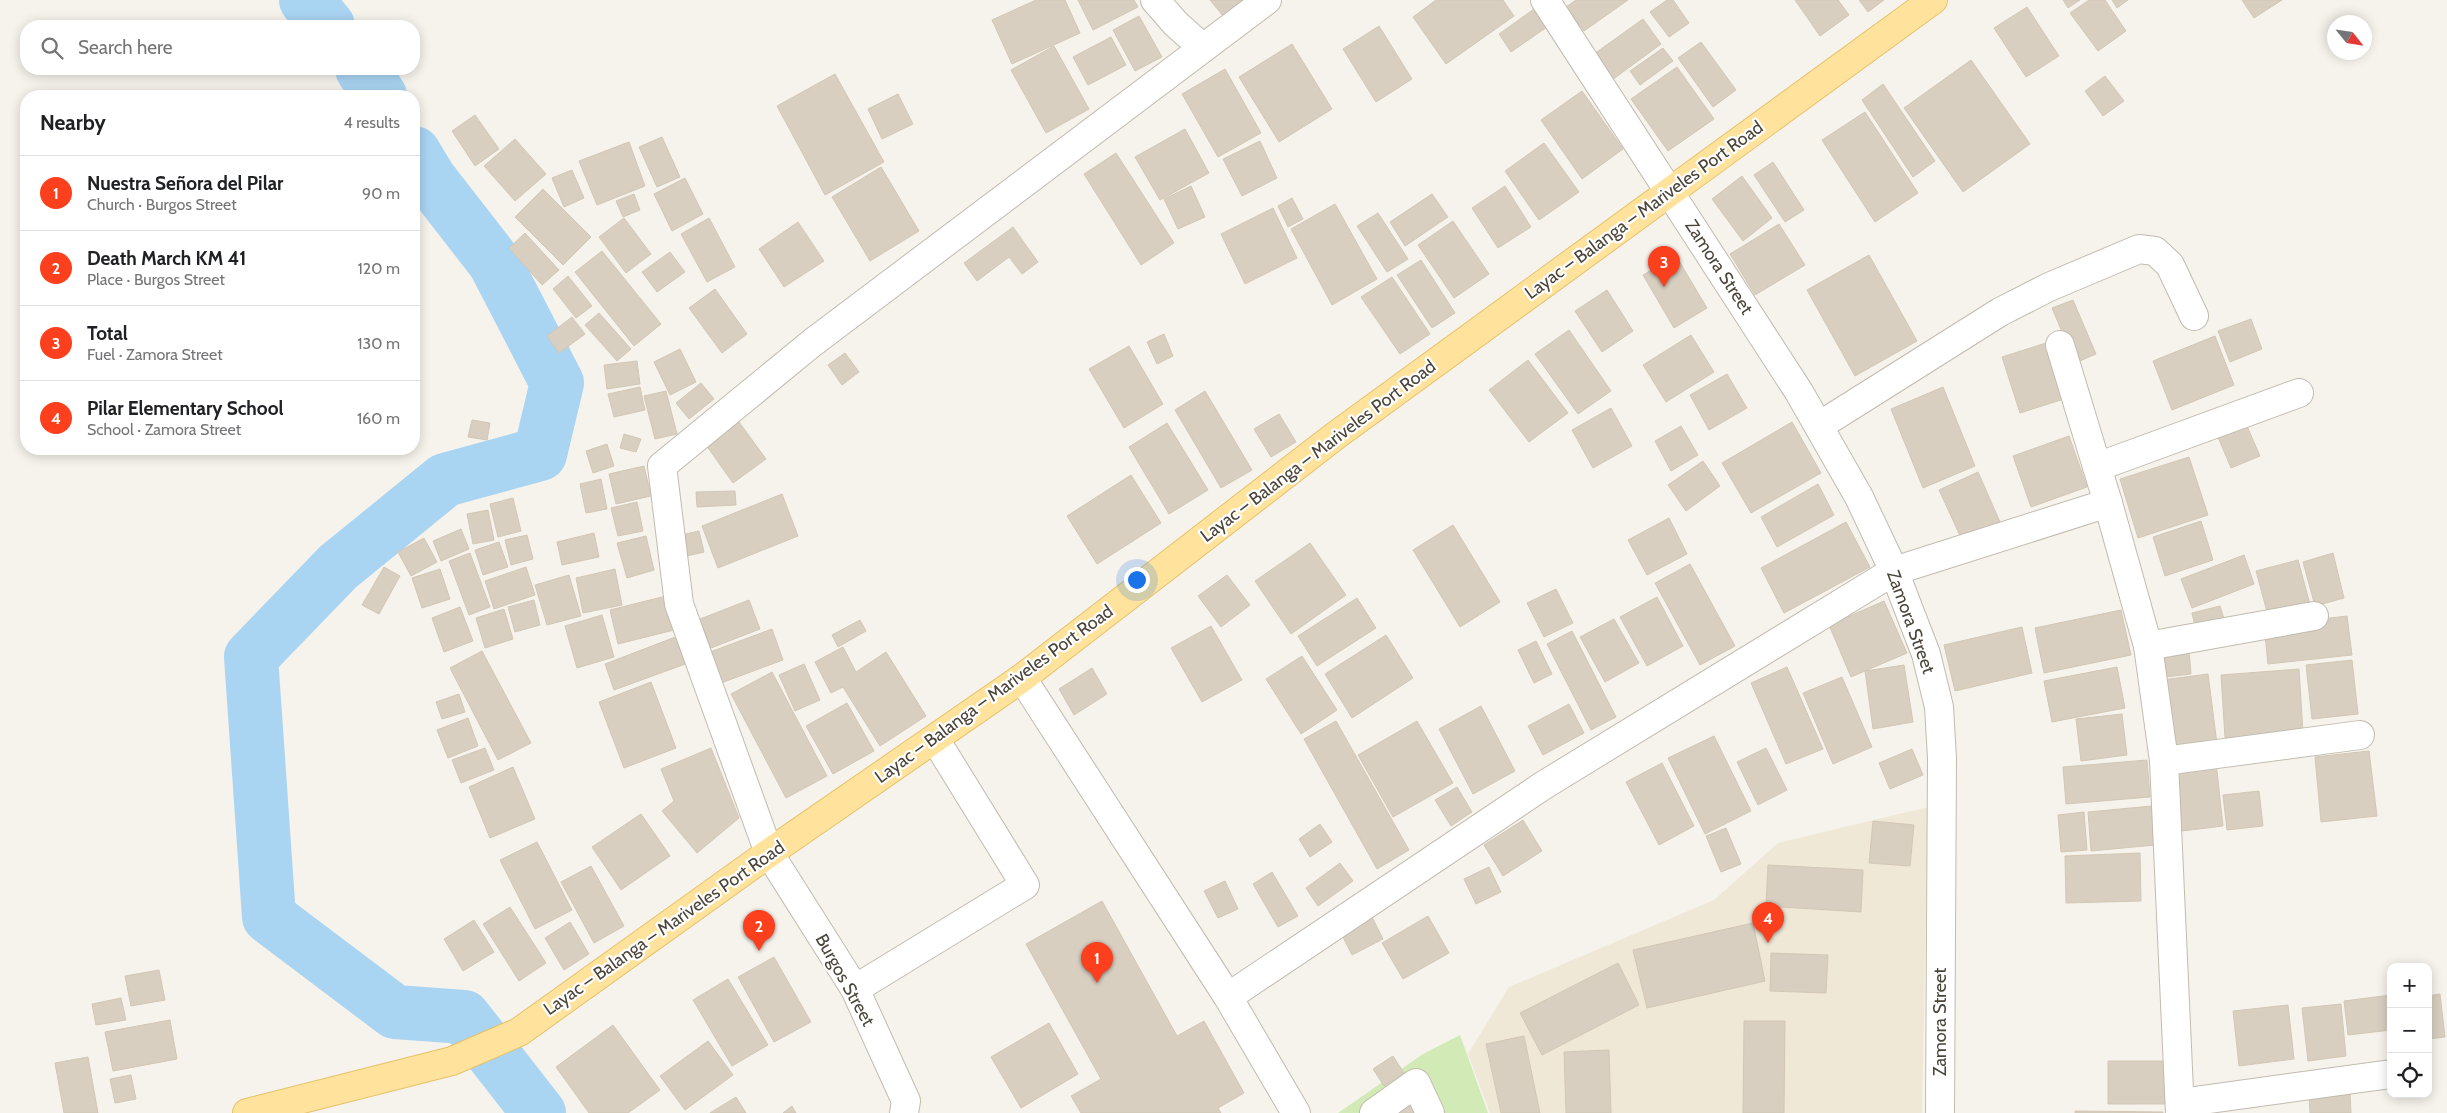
<!DOCTYPE html>
<html lang="en">
<head>
<meta charset="utf-8">
<style>
  :root { --surface:#fff; --page:#f2f2f2; --text:#202124; --muted:#757577; --line:#e0e0e0; --accent:#fc3f1d }
  body { margin:0; font-family:Cabin,sans-serif; background:var(--page); color:var(--text) }
  .controls { position:absolute; right:15px; bottom:15px; display:grid; overflow:hidden; border-radius:10px; box-shadow:0 2px 12px #0003 }
  .controls button { width:45px; height:45px; display:grid; place-items:center; padding:0; border:0; border-bottom:1px solid var(--line); background:var(--surface); color:var(--text); font:25px sans-serif }
  .compass { position:absolute; left:2327px; top:15px; width:45px; height:45px; border-radius:50%; background:var(--surface); box-shadow:0 2px 12px #0003; rotate:120deg }
  .you { position:absolute; left:1136px; top:579px; width:18px; height:18px; margin:-12px; border:4px solid #fff; border-radius:50%; background:#1a73e8; box-shadow:0 0 0 8px #1a73e833 }
  .badge { display:grid; place-items:center; width:32px; height:32px; border-radius:50%; background:var(--accent); color:#fff; font-size:16px; font-weight:700 }
  .pin { position:absolute; translate:-50% -41px; filter:drop-shadow(0 1px 2px #0008) }
  .pin::after { content:''; position:absolute; top:26px; width:18px; height:15px; background:inherit; clip-path:polygon(0 0,100% 0,50% 100%) }
  .list { margin:0; padding:0; list-style:none }
  h2 { display:flex; justify-content:space-between; align-items:center; height:65px; margin:0; padding:0 20px; font-size:21px }
  h2 small { font-size:16px; font-weight:400; color:var(--muted) }
  .list li { display:grid; grid-template-columns:32px 1fr auto; gap:15px; align-items:center; box-sizing:border-box; height:75px; padding:0 20px; border-top:1px solid var(--line) }
  .list b { display:block; font-size:19px; white-space:nowrap }
  .list p { margin:0; font-size:16px; white-space:nowrap; color:var(--muted) }
  .list em { font-size:16px; font-style:normal; color:var(--muted) }
  .icon { flex:none; width:28px; height:28px; fill:none; stroke:currentColor; stroke-width:2; stroke-linecap:round; stroke-linejoin:round }
  .map { position:relative; flex:none; width:2447px; height:1113px; overflow:hidden }
  .search { position:absolute; background:var(--surface); box-shadow:0 2px 12px #0003; left:20px; top:20px; width:400px; height:55px; display:flex; align-items:center; gap:12px; box-sizing:border-box; padding:0 18px; border-radius:20px; color:var(--muted); font-size:19px }
  .panel { position:absolute; background:var(--surface); box-shadow:0 2px 12px #0003; left:20px; top:90px; width:400px; height:365px; border-radius:20px }
  .map>svg:first-child { display:block }
</style>
</head>
<body>
<div class="map">
<svg width="2447" height="1113" viewBox="0 0 2447 1113">
  <rect width="100%" height="100%" fill="#f6f3ec"/>
  <path fill="#efe8d6" d="M1928 807 1922 1113H1490L1468 1054 1509 987 1714 900 1778 843Z"/>
  <path fill="#d2eab5" d="M1460 1035 1488 1113H1338L1423 1054Z"/>
  <g fill="none" stroke-linecap="round" stroke-linejoin="round">
    <g stroke="#a9d4f2" stroke-width="54">
      <path d="M306 0 328 26"/>
      <path d="M362 69 380 96"/>
      <path d="M414 153 429 178 495 263 557 383 540 454 445 480 338 567 251 657 269 917 395 1012 464 1017 539 1113"/>
    </g>
  </g>
  <g fill="#d8cfc1" stroke="#d3c7b4">
    <path d="M1036 0H1065L1080 33 1012 64 992 20Z"/>
    <path d="M1078 0H1134L1138 7 1093 30Z"/>
    <path d="M1210 0H1242L1223 16Z"/>
    <path d="M1436 0H1503L1514 16 1446 64 1413 17Z"/>
    <path d="M1576 0H1628L1584 31 1566 7Z"/>
    <path d="M1667 0H1673L1689 23 1669 37 1650 12Z"/>
    <path d="M1795 0H1838L1849 15 1820 36Z"/>
    <path d="M1859 0H1884L1868 12Z"/>
    <path d="M2063 0H2080L2068 8Z"/>
    <path d="M2089 0H2105L2126 31 2098 51 2070 13Z"/>
    <path d="M2112 0H2128L2117 8Z"/>
    <path d="M2242 0H2282L2254 18Z"/>
    <path d="M2027 7 2059 56 2026 77 1994 28Z"/>
    <path d="M1534 9 1547 27 1511 52 1499 34Z"/>
    <path d="M1139 16 1162 57 1135 71 1113 30Z"/>
    <path d="M1643 19 1661 44 1612 80 1594 54Z"/>
    <path d="M1379 26 1412 79 1376 102 1343 49Z"/>
    <path d="M1111 37 1126 65 1088 85 1073 57Z"/>
    <path d="M1701 42 1736 90 1713 107 1678 58Z"/>
    <path d="M1292 44 1332 109 1279 142 1239 77Z"/>
    <path d="M1054 46 1089 109 1046 133 1011 70Z"/>
    <path d="M1663 48 1673 61 1640 85 1630 71Z"/>
    <path d="M1971 60 2030 144 1963 192 1904 108Z"/>
    <path d="M1677 67 1714 119 1668 151 1631 99Z"/>
    <path d="M1225 69 1261 133 1218 157 1182 94Z"/>
    <path d="M835 74 884 162 825 195 777 106Z"/>
    <path d="M2105 76 2124 101 2103 116 2085 91Z"/>
    <path d="M1883 84 1935 161 1913 177 1862 100Z"/>
    <path d="M1582 91 1623 149 1582 179 1541 120Z"/>
    <path d="M898 94 913 124 882 139 868 109Z"/>
    <path d="M1865 112 1918 193 1875 222 1822 140Z"/>
    <path d="M475 115 499 149 475 166 452 131Z"/>
    <path d="M1185 129 1209 173 1160 200 1135 157Z"/>
    <path d="M662 137 680 177 657 187 639 147Z"/>
    <path d="M515 139 546 174 515 201 484 166Z"/>
    <path d="M1260 141 1277 178 1242 196 1223 159Z"/>
    <path d="M629 142 645 186 597 205 579 161Z"/>
    <path d="M1544 143 1579 192 1539 220 1505 171Z"/>
    <path d="M1116 153 1174 243 1141 265 1084 174Z"/>
    <path d="M1773 162 1804 210 1785 222 1754 175Z"/>
    <path d="M881 167 919 231 870 261 832 197Z"/>
    <path d="M572 170 584 198 564 207 552 178Z"/>
    <path d="M1742 176 1772 218 1743 241 1712 199Z"/>
    <path d="M685 178 703 214 672 231 654 194Z"/>
    <path d="M1191 186 1205 217 1178 229 1164 199Z"/>
    <path d="M1505 186 1531 227 1498 248 1472 208Z"/>
    <path d="M543 189 591 237 563 265 515 217Z"/>
    <path d="M634 194 640 210 623 217 616 201Z"/>
    <path d="M1432 194 1448 217 1405 246 1390 222Z"/>
    <path d="M1292 198 1303 219 1288 227 1278 206Z"/>
    <path d="M1335 204 1377 279 1332 305 1291 229Z"/>
    <path d="M1273 208 1297 258 1245 284 1221 234Z"/>
    <path d="M1378 213 1408 259 1387 272 1357 226Z"/>
    <path d="M624 218 651 254 626 273 599 237Z"/>
    <path d="M709 218 735 267 707 282 681 234Z"/>
    <path d="M1453 221 1489 274 1454 298 1418 245Z"/>
    <path d="M798 222 824 261 784 287 759 249Z"/>
    <path d="M1779 224 1805 265 1755 295 1730 254Z"/>
    <path d="M1013 227 1038 262 1022 274 1009 257 977 281 964 263Z"/>
    <path d="M525 233 559 270 542 285 509 248Z"/>
    <path d="M602 251 661 324 634 346 575 272Z"/>
    <path d="M670 252 685 272 657 292 642 272Z"/>
    <path d="M1869 255 1917 341 1855 376 1807 290Z"/>
    <path d="M1676 256 1707 308 1674 328 1643 275Z"/>
    <path d="M1421 260 1455 313 1432 328 1397 275Z"/>
    <path d="M568 276 592 306 576 318 553 289Z"/>
    <path d="M1392 277 1430 334 1400 354 1361 297Z"/>
    <path d="M715 289 747 334 722 353 689 308Z"/>
    <path d="M1607 290 1633 331 1602 352 1575 311Z"/>
    <path d="M2073 300 2096 354 2075 363 2052 308Z"/>
    <path d="M599 313 631 349 617 361 585 325Z"/>
    <path d="M572 317 585 334 559 353 547 336Z"/>
    <path d="M2251 319 2262 349 2230 362 2218 331Z"/>
    <path d="M1569 330 1611 391 1578 414 1535 354Z"/>
    <path d="M1164 334 1173 356 1157 364 1147 342Z"/>
    <path d="M1691 335 1714 372 1666 402 1643 365Z"/>
    <path d="M2215 336 2234 385 2172 410 2153 361Z"/>
    <path d="M2046 343 2064 399 2020 413 2002 357Z"/>
    <path d="M1129 346 1163 404 1124 428 1089 369Z"/>
    <path d="M680 349 696 382 670 395 654 362Z"/>
    <path d="M845 353 859 372 842 385 828 365Z"/>
    <path d="M1528 360 1568 413 1529 442 1489 390Z"/>
    <path d="M637 361 640 384 607 389 604 365Z"/>
    <path d="M1727 374 1747 408 1709 430 1690 395Z"/>
    <path d="M701 383 714 399 689 419 676 403Z"/>
    <path d="M640 387 645 410 614 417 608 394Z"/>
    <path d="M1943 387 1975 466 1923 488 1891 409Z"/>
    <path d="M666 391 677 434 655 439 644 396Z"/>
    <path d="M1205 391 1252 470 1221 488 1175 410Z"/>
    <path d="M1611 408 1632 446 1593 468 1572 430Z"/>
    <path d="M1279 414 1296 442 1271 457 1254 429Z"/>
    <path d="M2243 417 2260 456 2231 468 2215 430Z"/>
    <path d="M472 420 490 423 487 440 468 437Z"/>
    <path d="M739 422 766 459 733 483 706 445Z"/>
    <path d="M1792 422 1821 473 1751 513 1722 463Z"/>
    <path d="M1167 423 1208 490 1169 514 1129 447Z"/>
    <path d="M1681 426 1698 455 1671 471 1655 441Z"/>
    <path d="M624 434 641 439 636 452 620 448Z"/>
    <path d="M2069 436 2087 487 2031 507 2013 456Z"/>
    <path d="M607 444 614 466 593 473 586 451Z"/>
    <path d="M2189 457 2208 515 2138 538 2120 479Z"/>
    <path d="M1703 461 1720 486 1686 511 1668 485Z"/>
    <path d="M644 466 651 496 616 504 609 474Z"/>
    <path d="M1978 472 2000 522 1962 540 1939 490Z"/>
    <path d="M1131 475 1161 523 1097 564 1067 516Z"/>
    <path d="M601 479 607 509 586 513 580 484Z"/>
    <path d="M1818 484 1834 515 1777 547 1761 517Z"/>
    <path d="M735 491 736 505 697 507 696 492Z"/>
    <path d="M782 494 798 536 718 568 702 526Z"/>
    <path d="M513 498 521 531 498 537 490 504Z"/>
    <path d="M637 502 643 531 618 536 611 508Z"/>
    <path d="M488 510 494 540 473 544 467 514Z"/>
    <path d="M1669 518 1687 554 1647 575 1628 540Z"/>
    <path d="M2201 521 2213 560 2165 576 2153 537Z"/>
    <path d="M1846 522 1870 567 1784 613 1761 568Z"/>
    <path d="M1453 525 1500 602 1460 627 1413 550Z"/>
    <path d="M461 529 469 549 441 561 433 541Z"/>
    <path d="M699 531 704 552 682 557 677 536Z"/>
    <path d="M594 533 599 557 562 565 557 542Z"/>
    <path d="M527 535 533 559 511 565 505 540Z"/>
    <path d="M646 536 654 570 627 578 617 543Z"/>
    <path d="M424 538 437 562 411 576 398 552Z"/>
    <path d="M499 542 508 567 483 575 475 550Z"/>
    <path d="M1310 543 1346 595 1291 634 1255 581Z"/>
    <path d="M470 553 490 607 469 615 449 561Z"/>
    <path d="M2333 553 2344 598 2315 606 2303 562Z"/>
    <path d="M2244 555 2254 584 2192 608 2181 579Z"/>
    <path d="M2298 560 2311 608 2269 619 2256 571Z"/>
    <path d="M1690 564 1735 646 1700 665 1655 583Z"/>
    <path d="M384 567 400 576 379 614 362 605Z"/>
    <path d="M526 567 535 595 494 609 485 581Z"/>
    <path d="M440 569 450 599 422 608 412 578Z"/>
    <path d="M615 569 622 605 583 613 576 578Z"/>
    <path d="M569 575 581 616 547 625 535 585Z"/>
    <path d="M1227 575 1250 605 1221 627 1198 596Z"/>
    <path d="M1556 589 1573 623 1544 637 1527 603Z"/>
    <path d="M666 596 674 630 618 644 610 610Z"/>
    <path d="M1657 597 1683 646 1647 666 1620 617Z"/>
    <path d="M1357 598 1376 628 1317 666 1298 636Z"/>
    <path d="M534 600 540 625 515 632 508 607Z"/>
    <path d="M749 600 760 629 711 648 700 619Z"/>
    <path d="M1884 601 1907 653 1851 677 1829 625Z"/>
    <path d="M2220 606 2225 622 2196 630 2192 613Z"/>
    <path d="M460 607 473 641 444 652 432 618Z"/>
    <path d="M504 609 513 639 485 648 476 618Z"/>
    <path d="M2121 610 2131 655 2044 673 2035 628Z"/>
    <path d="M602 615 614 657 577 668 565 626Z"/>
    <path d="M2347 616 2352 655 2268 664 2264 626Z"/>
    <path d="M1614 619 1639 663 1605 682 1580 637Z"/>
    <path d="M860 620 866 631 838 647 832 635Z"/>
    <path d="M1211 626 1242 680 1202 702 1171 648Z"/>
    <path d="M2022 627 2032 673 1955 691 1944 645Z"/>
    <path d="M772 629 783 660 721 683 710 652Z"/>
    <path d="M1572 631 1616 717 1591 730 1547 644Z"/>
    <path d="M1386 635 1413 678 1352 718 1325 674Z"/>
    <path d="M678 636 688 663 614 690 605 664Z"/>
    <path d="M1536 641 1552 674 1534 683 1518 650Z"/>
    <path d="M843 647 856 672 886 652 926 716 880 746 843 687 831 693 815 662Z"/>
    <path d="M2189 650 2191 674 2165 677 2163 653Z"/>
    <path d="M482 651 531 743 498 760 450 668Z"/>
    <path d="M1302 656 1337 710 1301 734 1266 679Z"/>
    <path d="M2352 660 2358 714 2312 719 2306 665Z"/>
    <path d="M804 664 820 700 795 711 779 675Z"/>
    <path d="M1904 665 1913 722 1873 729 1865 671Z"/>
    <path d="M1787 667 1823 749 1786 764 1751 683Z"/>
    <path d="M2117 667 2125 708 2052 722 2044 681Z"/>
    <path d="M1092 668 1107 694 1074 715 1059 689Z"/>
    <path d="M2299 669 2303 733 2225 738 2221 675Z"/>
    <path d="M772 672 827 776 786 798 731 694Z"/>
    <path d="M2208 674 2217 744 2171 750 2162 680Z"/>
    <path d="M1842 677 1872 747 1833 764 1803 693Z"/>
    <path d="M651 682 676 748 624 768 599 702Z"/>
    <path d="M459 694 465 712 442 719 436 702Z"/>
    <path d="M847 703 874 751 833 774 806 726Z"/>
    <path d="M1569 704 1584 733 1543 755 1528 726Z"/>
    <path d="M1481 706 1515 771 1473 794 1439 729Z"/>
    <path d="M2122 714 2127 755 2081 761 2076 719Z"/>
    <path d="M468 718 478 746 448 758 437 730Z"/>
    <path d="M1336 721 1409 850 1377 869 1304 739Z"/>
    <path d="M1417 721 1453 783 1393 817 1358 755Z"/>
    <path d="M1714 736 1751 811 1705 834 1668 758Z"/>
    <path d="M485 748 494 770 461 783 452 760Z"/>
    <path d="M711 748 739 818 697 853 662 811 674 801 661 769Z"/>
    <path d="M1766 748 1787 790 1758 805 1737 762Z"/>
    <path d="M1912 749 1923 775 1890 789 1879 763Z"/>
    <path d="M2369 751 2377 816 2321 822 2315 757Z"/>
    <path d="M2147 760 2150 797 2066 804 2063 767Z"/>
    <path d="M2216 762 2223 826 2182 831 2175 766Z"/>
    <path d="M1662 763 1694 826 1659 845 1626 782Z"/>
    <path d="M513 767 535 819 490 838 469 787Z"/>
    <path d="M1457 787 1472 812 1451 826 1435 800Z"/>
    <path d="M2259 791 2263 826 2227 830 2223 795Z"/>
    <path d="M2152 806 2155 845 2091 851 2088 812Z"/>
    <path d="M2084 812 2087 850 2061 852 2058 815Z"/>
    <path d="M641 814 670 856 621 890 592 847Z"/>
    <path d="M1523 820 1542 851 1503 876 1484 845Z"/>
    <path d="M1873 821 1914 825 1910 866 1869 863Z"/>
    <path d="M1320 824 1332 842 1310 857 1299 839Z"/>
    <path d="M1726 828 1741 864 1721 872 1706 836Z"/>
    <path d="M537 842 572 910 535 929 500 860Z"/>
    <path d="M2140 853 2141 901 2066 903 2065 856Z"/>
    <path d="M1340 863 1353 881 1318 906 1306 888Z"/>
    <path d="M1768 865 1863 870 1861 912 1766 906Z"/>
    <path d="M591 866 624 926 594 943 561 882Z"/>
    <path d="M1489 867 1501 892 1476 904 1464 879Z"/>
    <path d="M1272 872 1298 916 1278 927 1253 884Z"/>
    <path d="M1225 881 1238 909 1218 918 1204 891Z"/>
    <path d="M1102 901 1177 1036 1204 1021 1244 1093 1218 1108 1221 1113H1081L1071 1096 1101 1079 1026 944Z"/>
    <path d="M510 907 546 963 519 981 483 924Z"/>
    <path d="M1428 916 1449 953 1403 979 1382 943Z"/>
    <path d="M1372 917 1383 939 1352 955 1341 933Z"/>
    <path d="M474 920 494 952 463 971 444 939Z"/>
    <path d="M570 922 589 954 564 970 545 938Z"/>
    <path d="M1753 923 1765 981 1647 1008 1633 950Z"/>
    <path d="M1771 953 1828 955 1826 993 1770 991Z"/>
    <path d="M774 957 811 1022 774 1042 738 977Z"/>
    <path d="M1618 963 1639 1005 1542 1055 1520 1013Z"/>
    <path d="M159 970 165 1000 131 1006 125 976Z"/>
    <path d="M728 979 768 1045 732 1066 693 1000Z"/>
    <path d="M2440 994 2445 1037 2428 1039V996Z"/>
    <path d="M2391 995V1030L2348 1035 2344 1001Z"/>
    <path d="M121 998 126 1020 96 1025 92 1004Z"/>
    <path d="M2341 1004 2346 1056 2308 1061 2302 1008Z"/>
    <path d="M2288 1005 2294 1059 2239 1066 2233 1011Z"/>
    <path d="M170 1020 177 1059 113 1071 105 1032Z"/>
    <path d="M1744 1021H1785L1784 1113H1743Z"/>
    <path d="M1049 1023 1078 1074 1021 1108 991 1057Z"/>
    <path d="M613 1025 660 1090 628 1113H589L556 1067Z"/>
    <path d="M1524 1036 1540 1113H1501L1486 1044Z"/>
    <path d="M708 1041 733 1075 685 1110 660 1076Z"/>
    <path d="M1609 1050 1611 1113H1566L1564 1052Z"/>
    <path d="M1393 1056 1404 1073 1384 1086 1373 1069Z"/>
    <path d="M88 1057 98 1113H64L55 1063Z"/>
    <path d="M2108 1061H2166L2165 1104H2108Z"/>
    <path d="M131 1075 136 1099 115 1103 110 1079Z"/>
    <path d="M2350 1093 2351 1113H2310L2309 1096Z"/>
    <path d="M736 1097 746 1113H710Z"/>
    <path d="M1404 1099 1419 1107 1416 1113H1397Z"/>
    <path d="M792 1106 796 1113H783Z"/>
    <path d="M2075 1111 2163 1112V1113H2075Z"/>
  </g>
  <g fill="none" stroke-linecap="round" stroke-linejoin="round">
    <defs>
      <g id="minor">
        <path d="M1155 0 1176 24 1203 48"/>
        <path d="M1545 0 1799 392 1859 497 1894 571 1926 654 1939 707 1942 758 1940 1113"/>
        <path d="M1819 426 2000 312 2049 287 2139 249 2155 251 2170 265 2194 316"/>
        <path d="M2097 467 2299 393"/>
        <path d="M2108 503 2148 646 2164 761 2180 1113"/>
        <path d="M2148 646 2314 616"/>
        <path d="M1022 678 1228 997 1296 1113"/>
        <path d="M2164 761 2360 735"/>
        <path d="M855 989 1025 885 935 739"/>
        <path d="M1228 997 1544 785 1894 571 2108 503 2060 345"/>
        <path d="M2180 1103 2391 1074"/>
        <path d="M904 1113 906 1101 855 989 769 853 679 604 662 466 812 343 1267 0"/>
        <path d="M1374 1113 1416 1083 1430 1113"/>
      </g>
      <path id="major" d="M247 1113 452 1061 519 1032 769 853 1022 678 1335 436 1933 0"/>
    </defs>
    <use href="#minor" stroke="#c2bbae" stroke-width="30"/>
    <use href="#major" stroke="#e6c16a" stroke-width="30"/>
    <use href="#minor" stroke="#fff" stroke-width="28"/>
    <use href="#major" stroke="#ffe39c" stroke-width="28"/>
  </g>
  <g text-anchor="middle" dominant-baseline="central" stroke-width="4.5" stroke-linejoin="round" paint-order="stroke">
    <g font-size="18" fill="#4b4439" stroke="#fff">
      <text transform="translate(1644 210) rotate(-36)">Layac – Balanga – Mariveles Port Road</text>
      <text transform="translate(1719 267) rotate(57)">Zamora Street</text>
      <text transform="translate(1318 451) rotate(-37)">Layac – Balanga – Mariveles Port Road</text>
      <text transform="translate(1911 622) rotate(70)">Zamora Street</text>
      <text transform="translate(994 694) rotate(-36)">Layac – Balanga – Mariveles Port Road</text>
      <text transform="translate(664 928) rotate(-35)">Layac – Balanga – Mariveles Port Road</text>
      <text transform="translate(845 980) rotate(61)">Burgos Street</text>
      <text transform="translate(1940 1022) rotate(-90)">Zamora Street</text>
    </g>
  </g>
</svg>
<div class="controls">
<button>+</button>
<button>−</button>
<button><svg class="icon" aria-label="locate" viewBox="0 0 24 24"><circle cx="12" cy="12" r="6"/><path d="M12 2v4M12 18v4M2 12h4M18 12h4"/></svg></button>
</div>
<svg class="compass" viewBox="-18 -18 36 36"><path d="M0-13l5 13h-10z" fill="#e53935"/><path d="M0 13l5-13h-10z" fill="#757577"/></svg>
<div class="you"></div>
<div class="pin badge" style="left:1097px;top:983px">1</div>
<div class="pin badge" style="left:759px;top:951px">2</div>
<div class="pin badge" style="left:1664px;top:287px">3</div>
<div class="pin badge" style="left:1768px;top:943px">4</div>
<div class="search"><svg class="icon" aria-label="search" viewBox="0 0 24 24"><circle cx="10" cy="10" r="6"/><path d="M15 15l6 6"/></svg>Search here</div>
<section class="panel">
<h2>Nearby<small>4 results</small></h2>
<ul class="list">
<li><span class="badge">1</span><div><b>Nuestra Señora del Pilar</b><p>Church · Burgos Street</p></div><em>90 m</em></li>
<li><span class="badge">2</span><div><b>Death March KM 41</b><p>Place · Burgos Street</p></div><em>120 m</em></li>
<li><span class="badge">3</span><div><b>Total</b><p>Fuel · Zamora Street</p></div><em>130 m</em></li>
<li><span class="badge">4</span><div><b>Pilar Elementary School</b><p>School · Zamora Street</p></div><em>160 m</em></li>
</ul>
</section>
</div>
</body>
</html>
